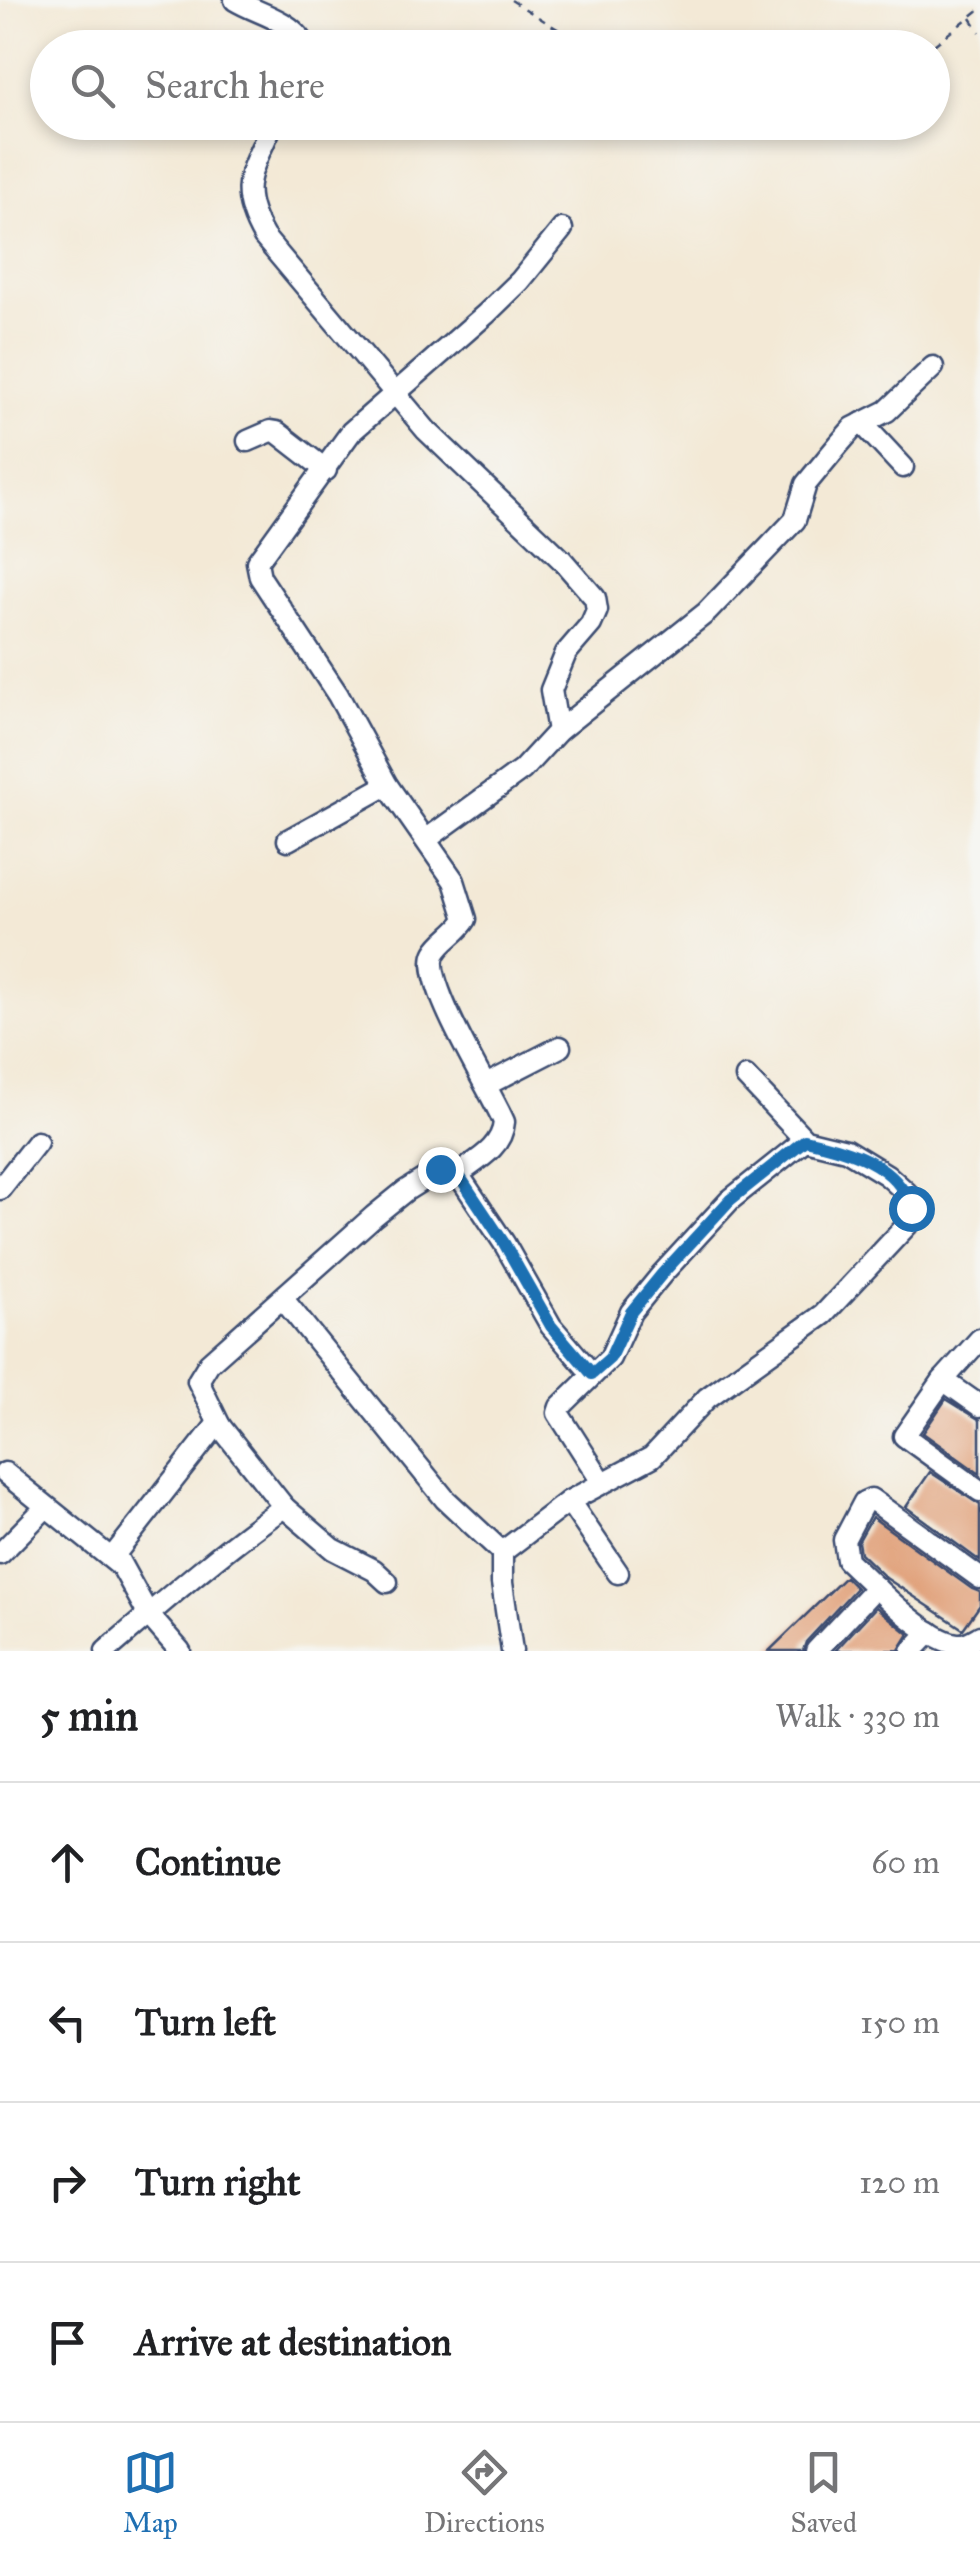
<!DOCTYPE html>
<html lang="en">
<head>
<meta charset="utf-8">
<style>
  :root { --surface:#fff; --page:#f2f2f2; --text:#202124; --muted:#757577; --line:#e0e0e0; --accent:#1f6fb2 }
  body { margin:0; font-family:"IM FELL Great Primer",serif; background:var(--page); color:var(--text) }
  .stop { position:absolute; width:30px; height:30px; margin:-22px; border:8px solid #1f6fb2; border-radius:50%; background:#fff }
  .stop.end { background:#1f6fb2; border-color:#fff; box-shadow:0 2px 10px #0008 }
  .list { margin:0; padding:0; list-style:none }
  h2 { display:flex; justify-content:space-between; align-items:center; height:130px; margin:0; padding:0 40px; font-size:42px }
  h2 small { font-size:32px; font-weight:400; color:var(--muted) }
  .list li { display:grid; grid-template-columns:65px 1fr auto; gap:30px; align-items:center; box-sizing:border-box; height:160px; padding:0 40px; border-top:2px solid var(--line) }
  .list b { display:block; font-size:38px; white-space:nowrap }
  .list em { font-size:32px; font-style:normal; color:var(--muted) }
  .icon { flex:none; width:55px; height:55px; fill:none; stroke:currentColor; stroke-width:2; stroke-linecap:round; stroke-linejoin:round }
  .map { position:relative; flex:none; width:980px; height:1651px; overflow:hidden }
  .search { position:absolute; background:var(--surface); box-shadow:0 5px 15px #0003; left:30px; right:30px; top:30px; height:110px; display:flex; align-items:center; gap:25px; box-sizing:border-box; padding:0 35px; border-radius:55px; color:var(--muted); font-size:38px }
  .sheet { height:770px; background:var(--surface) }
  nav { display:flex; justify-content:space-around; align-items:center; box-sizing:border-box; height:140px; border-top:2px solid var(--line); background:var(--surface); font-size:28px; color:var(--muted) }
  nav a { display:grid; justify-items:center; gap:5px }
  nav .on { color:var(--accent) }
  .map>svg:first-child { display:block }
</style>
</head>
<body>
<div class="map">
<svg width="980" height="1651" viewBox="0 0 980 1651">
  <rect width="100%" height="100%" fill="#f6f6f2"/>
  <filter id="ink" filterUnits="userSpaceOnUse"><feTurbulence type="fractalNoise" baseFrequency=".01" numOctaves="2"/><feDisplacementMap in="SourceGraphic" scale="20" xChannelSelector="R" yChannelSelector="G"/><feConvolveMatrix kernelMatrix="1 2 1 2 8 2 1 2 1" color-interpolation-filters="sRGB"/></filter>
  <filter id="wash" filterUnits="userSpaceOnUse"><feTurbulence type="fractalNoise" baseFrequency=".0048" numOctaves="4" result="noise"/><feDisplacementMap in="SourceGraphic" scale="40" xChannelSelector="R" yChannelSelector="G"/><feGaussianBlur stdDeviation="2.25" result="paint"/><feColorMatrix in="noise" values="0 0 0 0 0 0 0 0 0 0 0 0 0 0 0 0 0 1.4 0 .05"/><feComposite in="paint" operator="in"/></filter>
  <g filter="url(#wash)">
    <rect width="100%" height="100%" fill="#f3e9d6"/>
    <g id="blocks">
      <g fill="#e1a27c">
        <path d="M946 1399 980 1420V1474L923 1433Z"/>
        <path d="M930 1472 980 1505V1561L906 1507Z"/>
        <path d="M872 1517 972 1589 980 1592V1605L963 1629 886 1578 860 1553 858 1542Z"/>
        <path d="M845 1577 856 1588 806 1642 803 1651H769Z"/>
        <path d="M876 1607 909 1634 899 1650 835 1651Z"/>
      </g>
    </g>
  </g>
  <g filter="url(#ink)">
    <use href="#blocks" fill-opacity="0" stroke="#3b4b70" stroke-width="2.5"/>
    <g fill="none" stroke-linecap="round" stroke-linejoin="round">
      <defs>
        <g id="minor">
          <path d="M235 0C258 14 287 18 303 42L302 48"/>
          <path d="M273 122C252 172 235 186 264 237L426 430 562 560 595 598 597 610 591 624 566 653 551 690 558 731"/>
          <path d="M862 423 903 467"/>
          <path d="M248 441 271 431 277 432 326 470"/>
          <path d="M427 839 522 770 558 731 707 612 795 520 806 484 839 444 853 428 887 411 933 367"/>
          <path d="M288 840 387 785"/>
          <path d="M486 1085 560 1047"/>
          <path d="M458 1174C477 1160 502 1148 504 1122 492 1092 420 980 435 953 442 940 458 933 466 919L454 881 387 785 338 695 260 577 257 562 351 432 486 314 520 281 562 229"/>
          <path d="M0 1189 37 1142"/>
          <path d="M283 1299 445 1499 502 1552"/>
          <path d="M980 1339 943 1380 904 1436 980 1491"/>
          <path d="M943 1380 980 1406"/>
          <path d="M220 1426 198 1381 209 1363 374 1216 405 1191 440 1169 458 1174 504 1243 551 1326 592 1374"/>
          <path d="M5 1473 118 1564"/>
          <path d="M602 1482 558 1413 560 1407 610 1358 631 1312 662 1274 730 1200 805 1140"/>
          <path d="M569 1501 618 1573"/>
          <path d="M284 1507 333 1549 374 1570 387 1582"/>
          <path d="M502 1552 569 1501 652 1457 707 1398 824 1314 910 1222 911 1207 907 1193 887 1175 846 1150 805 1140 746 1077"/>
          <path d="M502 1552V1583L512 1651"/>
          <path d="M0 1554 45 1508"/>
          <path d="M980 1578 871 1499 864 1502 844 1540 847 1560C872 1583 925 1640 957 1644 966 1645 973 1640 980 1636"/>
          <path d="M106 1651C164 1601 221 1551 284 1507L220 1426 215 1427 115 1554 148 1614 180 1651"/>
          <path d="M816 1651 876 1587"/>
          <path d="M912 1651 930 1632"/>
        </g>
      </defs>
      <use href="#minor" stroke="#3b4b70" stroke-width="25"/>
      <g stroke="#3b4b70" stroke-width="2.5" stroke-dasharray="8 8" stroke-linecap="butt">
        <path d="M511 0 559 30"/>
        <path d="M971 18 980 32"/>
        <path d="M934 45 980 9"/>
      </g>
      <use href="#minor" stroke="#fff" stroke-width="20"/>
    </g>
  </g>
  <g fill="none" stroke-linecap="round" stroke-linejoin="round" filter="url(#ink)">
    <path stroke="#1f6fb2" stroke-width="12" d="M440 1169 458 1174 504 1243 551 1326 592 1374 610 1358 631 1312 662 1274 730 1200 805 1140C845 1149 898 1163 911 1208"/>
  </g>
</svg>
<div class="stop" style="left:911px;top:1208px"></div>
<div class="stop end" style="left:440px;top:1169px"></div>
<div class="search"><svg class="icon" aria-label="search" viewBox="0 0 24 24"><circle cx="10" cy="10" r="6"/><path d="M15 15l6 6"/></svg>Search here</div>
</div>
<section class="sheet">
<h2>5 min<small>Walk · 330 m</small></h2>
<ul class="list">
<li><svg class="icon" aria-label="ahead" viewBox="0 0 24 24"><path d="M12 20V5M6 11l6-6 6 6"/></svg><div><b>Continue</b></div><em>60 m</em></li>
<li><svg class="icon" aria-label="left" viewBox="0 0 24 24"><path d="M17 20v-9H6M10 6l-5 5 5 5"/></svg><div><b>Turn left</b></div><em>150 m</em></li>
<li><svg class="icon" aria-label="right" viewBox="0 0 24 24"><path d="M7 20v-9h11M14 6l5 5-5 5"/></svg><div><b>Turn right</b></div><em>120 m</em></li>
<li><svg class="icon" aria-label="arrive" viewBox="0 0 24 24"><path d="M6 21V4h12l-3 4 3 4H6"/></svg><div><b>Arrive at destination</b></div></li>
</ul>
</section>
<nav>
<a class="on"><svg class="icon" aria-label="map" viewBox="0 0 24 24"><path d="M3 6l6-2 6 2 6-2v14l-6 2-6-2-6 2zM9 4v14M15 6v14"/></svg>Map</a>
<a><svg class="icon" aria-label="directions" viewBox="0 0 24 24"><path d="M12 3l9 9-9 9-9-9zM9 14v-3h6M13 9l2 2-2 2"/></svg>Directions</a>
<a><svg class="icon" aria-label="saved" viewBox="0 0 24 24"><path d="M7 4h10v16l-5-4-5 4z"/></svg>Saved</a>
</nav>
</body>
</html>
